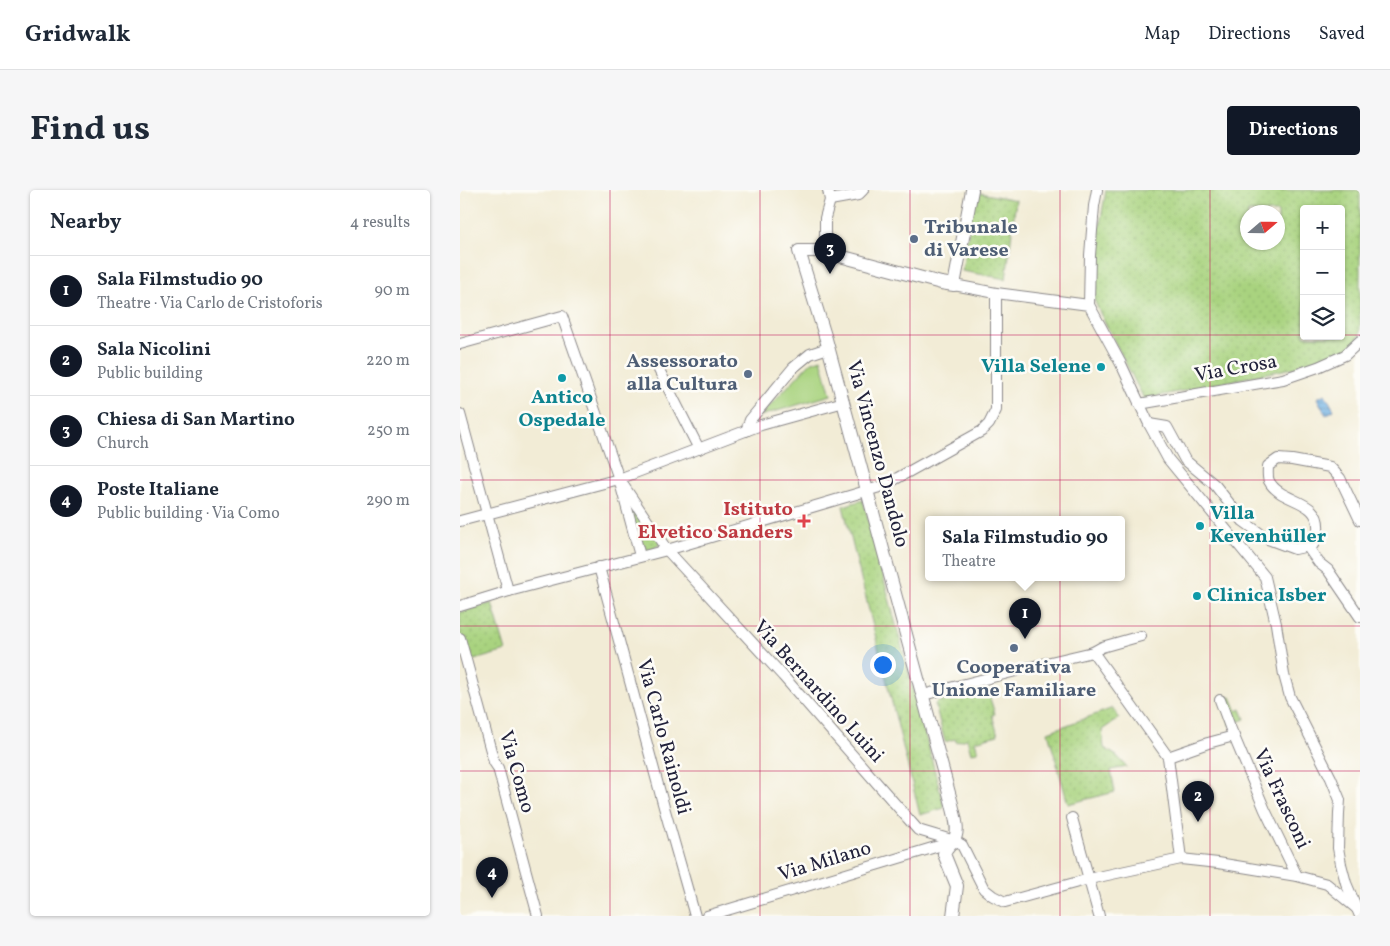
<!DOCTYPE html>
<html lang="en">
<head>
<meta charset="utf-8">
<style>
  :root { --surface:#fff; --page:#f6f6f7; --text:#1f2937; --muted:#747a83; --line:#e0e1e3; --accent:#111827 }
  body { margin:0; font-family:Vollkorn,serif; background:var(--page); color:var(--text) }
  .controls { position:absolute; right:15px; top:15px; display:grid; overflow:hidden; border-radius:5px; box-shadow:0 1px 4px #0004 }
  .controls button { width:45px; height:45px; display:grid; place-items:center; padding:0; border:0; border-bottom:1px solid var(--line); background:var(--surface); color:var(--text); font:25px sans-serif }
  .compass { position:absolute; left:780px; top:15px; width:45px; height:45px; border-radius:50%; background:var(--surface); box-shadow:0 1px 4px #0004; rotate:70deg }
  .you { position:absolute; left:422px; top:474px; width:18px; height:18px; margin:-12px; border:4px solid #fff; border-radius:50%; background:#1a73e8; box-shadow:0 0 0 8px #1a73e833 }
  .badge { display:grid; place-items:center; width:32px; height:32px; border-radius:50%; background:var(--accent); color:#fff; font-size:16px; font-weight:700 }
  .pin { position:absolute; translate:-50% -41px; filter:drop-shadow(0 1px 2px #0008) }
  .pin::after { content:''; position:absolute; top:26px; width:18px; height:15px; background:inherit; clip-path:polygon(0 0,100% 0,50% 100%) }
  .popup { position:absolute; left:465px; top:326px; width:200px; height:65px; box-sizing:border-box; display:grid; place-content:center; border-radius:5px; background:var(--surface); filter:drop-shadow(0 1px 4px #0005); font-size:16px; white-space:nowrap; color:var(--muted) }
  .popup b { font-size:19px; color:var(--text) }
  .popup::after { content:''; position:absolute; left:50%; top:100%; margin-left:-10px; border:10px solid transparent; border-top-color:var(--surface) }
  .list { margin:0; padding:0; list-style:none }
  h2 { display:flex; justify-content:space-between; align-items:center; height:65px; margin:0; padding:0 20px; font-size:21px }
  h2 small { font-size:16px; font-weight:400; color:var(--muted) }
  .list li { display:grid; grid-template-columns:32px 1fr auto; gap:15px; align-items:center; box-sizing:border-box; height:70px; padding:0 20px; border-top:1px solid var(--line) }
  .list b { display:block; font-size:19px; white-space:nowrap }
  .list p { margin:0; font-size:16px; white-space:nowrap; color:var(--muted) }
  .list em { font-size:16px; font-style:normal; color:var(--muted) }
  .icon { flex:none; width:28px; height:28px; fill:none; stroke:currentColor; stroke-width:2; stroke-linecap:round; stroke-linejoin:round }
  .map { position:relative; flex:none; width:900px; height:726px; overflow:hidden; border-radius:5px }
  header { display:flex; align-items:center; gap:30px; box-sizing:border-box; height:70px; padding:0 25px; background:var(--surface); border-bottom:1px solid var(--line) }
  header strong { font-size:24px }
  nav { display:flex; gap:28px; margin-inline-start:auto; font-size:18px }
  .intro { display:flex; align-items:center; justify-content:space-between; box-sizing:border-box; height:120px; padding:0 30px }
  h1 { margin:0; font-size:35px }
  .button { padding:12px 22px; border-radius:5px; background:var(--accent); color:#fff; font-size:18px; font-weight:700 }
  main { display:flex; gap:30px; padding:0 30px }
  aside { flex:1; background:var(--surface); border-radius:5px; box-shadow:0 1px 4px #0004 }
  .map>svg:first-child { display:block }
</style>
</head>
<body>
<header>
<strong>Gridwalk</strong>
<nav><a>Map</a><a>Directions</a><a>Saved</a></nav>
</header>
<div class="intro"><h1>Find us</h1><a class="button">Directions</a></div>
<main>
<aside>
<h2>Nearby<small>4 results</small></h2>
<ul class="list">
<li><span class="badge">1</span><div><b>Sala Filmstudio 90</b><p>Theatre · Via Carlo de Cristoforis</p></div><em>90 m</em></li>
<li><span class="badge">2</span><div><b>Sala Nicolini</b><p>Public building</p></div><em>220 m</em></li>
<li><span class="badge">3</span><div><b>Chiesa di San Martino</b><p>Church</p></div><em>250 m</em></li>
<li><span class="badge">4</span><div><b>Poste Italiane</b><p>Public building · Via Como</p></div><em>290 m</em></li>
</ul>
</aside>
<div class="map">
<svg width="900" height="726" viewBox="0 0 900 726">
  <defs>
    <pattern id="park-dots" width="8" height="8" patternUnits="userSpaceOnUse" patternTransform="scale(1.25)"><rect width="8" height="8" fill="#a9d37f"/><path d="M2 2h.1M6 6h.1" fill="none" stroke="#91b56f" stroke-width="1.8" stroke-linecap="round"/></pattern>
    <pattern id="water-rules" width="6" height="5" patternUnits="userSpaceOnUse" patternTransform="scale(1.25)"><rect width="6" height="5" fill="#6dafe2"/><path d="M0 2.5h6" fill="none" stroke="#598eb8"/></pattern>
  </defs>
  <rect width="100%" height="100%" fill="#fdfcf7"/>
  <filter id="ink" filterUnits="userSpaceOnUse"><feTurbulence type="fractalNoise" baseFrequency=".02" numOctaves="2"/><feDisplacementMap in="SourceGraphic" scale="10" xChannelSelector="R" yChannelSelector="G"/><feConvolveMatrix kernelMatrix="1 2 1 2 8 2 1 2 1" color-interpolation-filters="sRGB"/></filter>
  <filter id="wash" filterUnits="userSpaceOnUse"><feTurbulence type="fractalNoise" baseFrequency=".0096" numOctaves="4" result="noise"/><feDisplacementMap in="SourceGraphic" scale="20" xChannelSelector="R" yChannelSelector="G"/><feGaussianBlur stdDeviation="1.12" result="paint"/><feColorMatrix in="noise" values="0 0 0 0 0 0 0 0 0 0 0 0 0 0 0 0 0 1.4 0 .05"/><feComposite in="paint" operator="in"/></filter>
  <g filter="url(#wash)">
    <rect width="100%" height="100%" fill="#f2ecd6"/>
    <path fill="#a9d37f" stroke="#667a5d" d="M361 169 371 205 300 226 350 173Z"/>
    <g fill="url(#park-dots)" stroke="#667a5d" fill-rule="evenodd">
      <path d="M646 0H900V144L896 153 881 164 842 176 684 209 639 121 634 109V68ZM844 19H881V146H844ZM788 22H818V52H788Z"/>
      <path d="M515 2 556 10 546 89 502 81Z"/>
      <path d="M164 299 202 352 191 361 181 363Z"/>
      <path d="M403 310 484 616V618L460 625 383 316Z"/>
      <path d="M32 413 46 461 7 472 0 449V422Z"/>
      <path d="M527 499 535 524 532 525 538 545 515 551 518 562 511 563 507 549 496 552 495 549 485 552 475 514 477 512Z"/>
      <path d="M766 506 767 508 771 507 777 521 781 519 785 529 770 535 761 508Z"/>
      <path d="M653 518 659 528 642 540 644 558 657 566 667 577 651 580 655 602 608 614 588 542Z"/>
    </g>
    <path fill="url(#water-rules)" stroke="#48688e" d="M865 204 874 220 866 225 857 208Z"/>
  </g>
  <g filter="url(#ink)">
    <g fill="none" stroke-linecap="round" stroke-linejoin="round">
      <defs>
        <g id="minor">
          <path d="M637 0 634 16 630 65 629 115 661 174 689 234 708 269 805 387 816 434 824 485 830 507 871 588 880 610 879 623 878 658 881 674 886 693 900 726"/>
          <path d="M370 10 398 5 403 0"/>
          <path d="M361 61 365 49V28L370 10 368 0"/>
          <path d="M494 95 536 103 629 115"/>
          <path d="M0 154 102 126 159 289 180 366"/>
          <path d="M199 180 239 259"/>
          <path d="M679 214 823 189 858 177 885 165 900 151"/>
          <path d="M0 224 47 397 49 401"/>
          <path d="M689 234 707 237 725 270 755 295 783 331 808 349 835 359 853 355C855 350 858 345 858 340 861 308 821 314 809 291 807 287 808 281 808 276L818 269 832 270 870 277 880 288 900 330"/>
          <path d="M286 241 290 230 333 178 350 164 368 158"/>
          <path d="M159 289 207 360 323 486 458 640 495 651 502 655 524 699 533 706 545 712 629 689 721 669 758 673 837 686 867 694 896 718"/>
          <path d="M0 331 159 289 301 235 384 212"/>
          <path d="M847 356 859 373 868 380 900 427"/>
          <path d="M139 377 204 617 235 726"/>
          <path d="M0 416 49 401 207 360 423 296 522 241 529 234 536 220V103"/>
          <path d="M0 448 34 572 38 578 78 726"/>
          <path d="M633 462 708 567 721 669"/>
          <path d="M463 505 586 473 633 462 642 457 681 446"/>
          <path d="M760 510 770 537 805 620 837 686"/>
          <path d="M708 567 748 553 774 546"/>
          <path d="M612 628 639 726"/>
          <path d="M247 726 492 652"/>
        </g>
        <path id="tertiary" d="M493 726 497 696 484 664C486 657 489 656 493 651 501 642 494 624 492 614L366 149 339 61H361L481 93 494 95 512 0"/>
      </defs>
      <use href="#minor" stroke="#8a8788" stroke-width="12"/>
      <use href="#tertiary" stroke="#8a8788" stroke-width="14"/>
      <use href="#minor" stroke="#fff" stroke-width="10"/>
      <use href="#tertiary" stroke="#fff" stroke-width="12"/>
    </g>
  </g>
  <path fill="none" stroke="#c2185b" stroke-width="1" stroke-opacity="0.55" d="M150 0V726M300 0V726M450 0V726M600 0V726M750 0V726M0 145H844M881 145H900M0 290H900M0 436H900M0 581H900"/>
  <g fill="#5c6f8a" stroke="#fdfcf7" stroke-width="2">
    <circle cx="454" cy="49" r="5"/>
    <circle cx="288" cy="184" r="5"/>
    <circle cx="554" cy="458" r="5"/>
  </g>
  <g fill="#0f9aa8" stroke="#fdfcf7" stroke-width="2">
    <circle cx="641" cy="177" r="5"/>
    <circle cx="102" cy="188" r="5"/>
    <circle cx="740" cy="336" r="5"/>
    <circle cx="737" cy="406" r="5"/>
  </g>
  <path fill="#e0444e" stroke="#fdfcf7" stroke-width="2" d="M341.5 323.5h5v5h5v5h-5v5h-5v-5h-5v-5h5z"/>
  <g text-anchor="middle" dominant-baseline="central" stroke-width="5" stroke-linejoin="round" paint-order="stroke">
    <g font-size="20" font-weight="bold" fill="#4e5e75" stroke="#fdfcf7" text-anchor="start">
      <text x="464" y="38">Tribunale<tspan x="464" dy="23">di Varese</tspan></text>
      <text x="278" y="172" text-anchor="end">Assessorato<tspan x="278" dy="23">alla Cultura</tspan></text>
      <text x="554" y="478" text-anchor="middle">Cooperativa<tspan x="554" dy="23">Unione Familiare</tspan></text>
    </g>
    <g font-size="20" font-weight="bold" fill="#0d838f" stroke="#fdfcf7" text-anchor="start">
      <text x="631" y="177" text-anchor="end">Villa Selene</text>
      <text x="102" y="208" text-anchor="middle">Antico<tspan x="102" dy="23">Ospedale</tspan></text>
      <text x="750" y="324">Villa<tspan x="750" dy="23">Kevenhüller</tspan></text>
      <text x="747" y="406">Clinica Isber</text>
    </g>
    <g font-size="20" fill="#22223b" stroke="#fdfcf7">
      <text transform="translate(776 179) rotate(-10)">Via Crosa</text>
      <text transform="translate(417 264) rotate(75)">Via Vincenzo Dandolo</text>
      <text transform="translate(358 502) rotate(48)">Via Bernardino Luini</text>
      <text transform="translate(203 547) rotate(75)">Via Carlo Rainoldi</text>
      <text transform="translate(56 582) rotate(74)">Via Como</text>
      <text transform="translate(821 609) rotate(65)">Via Frasconi</text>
      <text transform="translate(365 672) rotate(-17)">Via Milano</text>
    </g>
    <g font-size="20" font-weight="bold" fill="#be3a42" stroke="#fdfcf7" text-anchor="end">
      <text x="333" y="320">Istituto<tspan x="333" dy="23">Elvetico Sanders</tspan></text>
    </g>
  </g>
</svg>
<div class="controls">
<button>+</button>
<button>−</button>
<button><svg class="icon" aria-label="layers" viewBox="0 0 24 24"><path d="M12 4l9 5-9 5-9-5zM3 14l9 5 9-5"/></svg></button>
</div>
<svg class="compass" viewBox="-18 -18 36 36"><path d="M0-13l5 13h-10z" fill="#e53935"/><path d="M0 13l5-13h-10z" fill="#747a83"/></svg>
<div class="you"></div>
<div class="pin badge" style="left:565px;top:449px">1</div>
<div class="popup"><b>Sala Filmstudio 90</b>Theatre</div>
<div class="pin badge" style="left:738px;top:632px">2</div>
<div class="pin badge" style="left:370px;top:84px">3</div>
<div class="pin badge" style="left:32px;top:708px">4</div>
</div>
</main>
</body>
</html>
